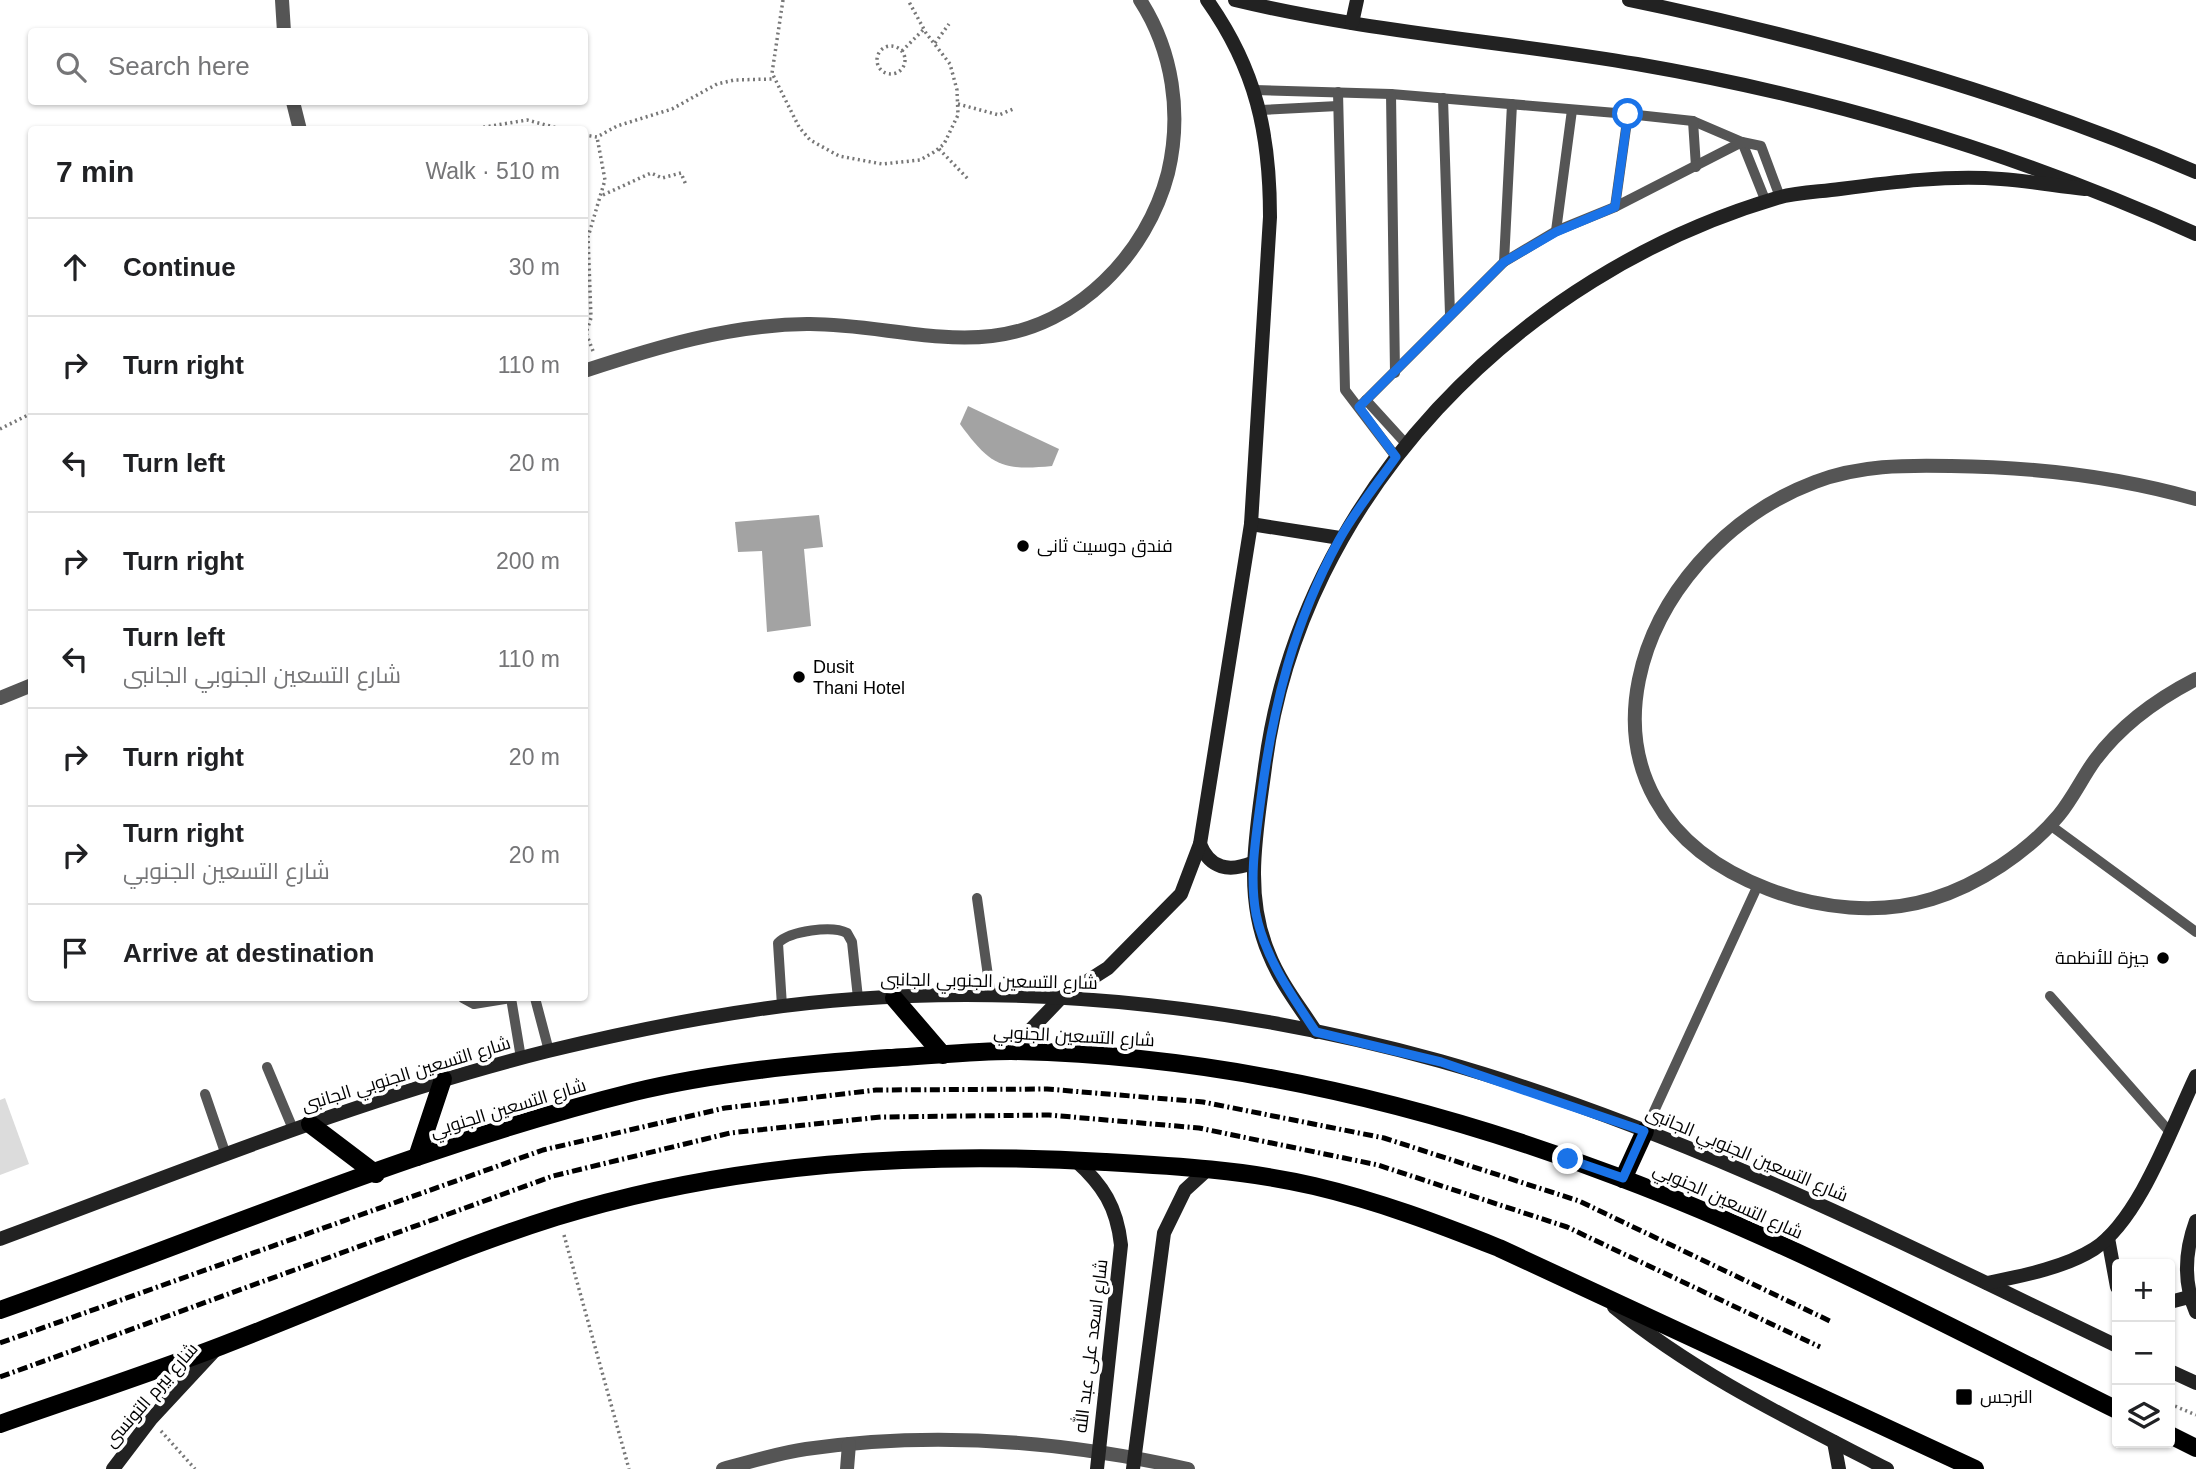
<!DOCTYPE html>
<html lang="en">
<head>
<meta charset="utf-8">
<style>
  :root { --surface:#fff; --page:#f6f6f6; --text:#202124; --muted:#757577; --line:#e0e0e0 }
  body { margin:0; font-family:Arial,Cairo,sans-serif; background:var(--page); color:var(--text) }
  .controls { position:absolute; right:21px; bottom:21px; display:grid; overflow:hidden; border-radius:7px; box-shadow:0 2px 5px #0004 }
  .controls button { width:63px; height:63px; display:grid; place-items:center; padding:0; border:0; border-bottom:2px solid var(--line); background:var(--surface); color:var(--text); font:35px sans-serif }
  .stop { position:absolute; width:21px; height:21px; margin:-16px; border:5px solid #1a73e8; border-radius:50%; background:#fff }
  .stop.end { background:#1a73e8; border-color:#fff; box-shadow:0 2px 7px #0008 }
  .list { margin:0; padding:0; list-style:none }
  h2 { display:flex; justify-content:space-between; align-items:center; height:91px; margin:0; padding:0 28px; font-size:30px }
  h2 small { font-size:23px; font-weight:400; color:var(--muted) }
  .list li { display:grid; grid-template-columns:46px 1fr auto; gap:21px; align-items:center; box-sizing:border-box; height:98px; padding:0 28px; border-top:2px solid var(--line) }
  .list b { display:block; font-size:26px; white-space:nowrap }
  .list p { margin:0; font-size:23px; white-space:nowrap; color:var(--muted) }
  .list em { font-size:23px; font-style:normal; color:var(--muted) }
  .icon { flex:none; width:38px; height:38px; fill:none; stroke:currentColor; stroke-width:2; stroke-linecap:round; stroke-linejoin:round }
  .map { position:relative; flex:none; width:2196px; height:1469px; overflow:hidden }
  .search { position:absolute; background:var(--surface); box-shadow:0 2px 5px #0004; left:28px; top:28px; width:560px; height:77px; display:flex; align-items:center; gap:18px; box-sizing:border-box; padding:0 24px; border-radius:7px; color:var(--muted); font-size:26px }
  .panel { position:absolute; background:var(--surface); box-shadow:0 2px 5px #0004; left:28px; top:126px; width:560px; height:875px; border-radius:7px }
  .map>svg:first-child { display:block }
</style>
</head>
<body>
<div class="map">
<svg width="2196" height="1469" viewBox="0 0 2196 1469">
  <rect width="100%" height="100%" fill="#fff"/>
  <path fill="#dcdcdc" d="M5 1098 29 1164 0 1175V1100Z"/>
  <g fill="#a3a3a3">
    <path d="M968 406 1059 449 1052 466C1001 471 990 465 960 424Z"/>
    <path d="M819 515 823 547 804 549 811 626 767 632 762 551 738 552 735 522Z"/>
  </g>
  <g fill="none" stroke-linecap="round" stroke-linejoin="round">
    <g stroke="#777" stroke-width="3.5" stroke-dasharray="2 3.5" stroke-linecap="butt">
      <path d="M783 0 772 73 799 127 810 140 839 156 882 164 920 160 934 152 944 144 958 115 957 90 950 64 926 33 908 0"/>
      <path d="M935 43 949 24"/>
      <circle cx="891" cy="60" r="14"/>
      <path d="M902 51 924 29"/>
      <path d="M958 104 999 115 1013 109"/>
      <path d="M467 130 527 120 565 130"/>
      <path d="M584 135 597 137 617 126 672 109 717 84 734 80 773 79"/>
      <path d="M939 149 969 180"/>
      <path d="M603 195 651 173 662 178 681 173 686 185"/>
      <path d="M593 351 586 333 591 318 588 237 605 180 597 137"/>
      <path d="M0 429 32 413"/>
      <path d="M564 1235 629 1469"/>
      <path d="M2170 1404 2196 1415"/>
      <path d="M161 1431 195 1469"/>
    </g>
    <g stroke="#555" stroke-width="10">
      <path d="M1254 90 1391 94 1628 114 1693 121 1742 142 1766 202"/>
      <path d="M1338 92 1345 390 1396 457"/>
      <path d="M1391 94 1395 373"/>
      <path d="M1443 98 1450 314"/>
      <path d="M1260 110 1338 106"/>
      <path d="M1693 121 1696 167"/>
      <path d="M1615 207 1628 114"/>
      <path d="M1556 231 1572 110"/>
      <path d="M1504 262 1512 104"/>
      <path d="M1366 400 1407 445"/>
      <path d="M1359 407 1504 262 1556 231 1615 207 1742 142 1761 146 1780 197"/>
      <path d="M2050 825 2196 932"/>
      <path d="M977 898 991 997"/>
      <path d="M2050 996 2169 1131"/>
      <path d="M463 998 474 1004 511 998"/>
      <path d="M511 998 521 1058"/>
      <path d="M535 998 549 1051"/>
      <path d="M782 1006 778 943C790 931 832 925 847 933L852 942 858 998"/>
      <path d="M267 1067 293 1129"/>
      <path d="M205 1094 226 1155"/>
      <path d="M1645 1131 1758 885"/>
    </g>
    <g stroke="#555" stroke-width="14">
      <path d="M282 0 284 32"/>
      <path d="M293 102 300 130"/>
      <path d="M584 371C657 347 729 325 807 324 868 323 931 343 992 336 1078 326 1147 254 1168 173 1182 114 1173 51 1140 0"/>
      <path d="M2196 499C2115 476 2035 467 1951 466 1905 465 1859 465 1815 482 1631 552 1545 804 1768 889 1819 909 1880 915 1932 899 1978 885 2028 852 2059 815 2073 798 2082 778 2095 760 2121 725 2157 699 2196 679"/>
      <path d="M0 698 32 685"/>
      <path d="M723 1469C750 1462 778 1453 806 1449 932 1431 1064 1441 1188 1469"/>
      <path d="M847 1469 849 1444"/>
    </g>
    <g stroke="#222" stroke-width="14">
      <path d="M1235 0C1367 32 1503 41 1637 64 1828 97 2019 154 2196 234"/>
      <path d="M1629 0C1822 40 2014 94 2196 172"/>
      <path d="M1352 23 1357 0"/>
      <path d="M1251 524 1340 538"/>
      <path d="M1200 844C1210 869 1229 872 1252 863"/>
      <path d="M1316 1032C1300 1007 1280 982 1269 954 1243 894 1257 829 1265 767 1300 495 1519 274 1777 198 1797 192 1819 192 1840 189 1893 182 1947 175 2001 179 2029 181 2057 186 2085 189"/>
      <path d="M1010 1051 1061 998 1108 968 1181 894 1200 844 1251 524 1270 217C1270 133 1256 69 1207 0"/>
      <path d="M1075 1160C1103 1185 1117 1207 1121 1245L1097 1469"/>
      <path d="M2196 1221C2185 1251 2183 1282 2196 1312"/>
      <path d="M2108 1238 2117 1287"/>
      <path d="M0 1239C181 1172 360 1098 548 1051 648 1027 752 1006 855 999 1049 985 1253 1009 1440 1061 1677 1128 1896 1240 2117 1346"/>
      <path d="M1987 1283C2021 1276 2064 1268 2094 1249 2140 1219 2172 1126 2196 1076"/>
      <path d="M2170 1302 2189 1297"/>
      <path d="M1614 1307C1697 1375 1792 1420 1887 1469"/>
      <path d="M2170 1371 2196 1383"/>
      <path d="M1834 1442 1839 1469"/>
      <path d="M113 1469 151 1419 217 1348"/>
      <path d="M1133 1469 1164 1233 1185 1190 1208 1169"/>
    </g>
    <g stroke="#000" stroke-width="18">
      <path d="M894 998 943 1055"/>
      <path d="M310 1124 376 1174"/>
      <path d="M417 1157 443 1079"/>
      <path d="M1623 1179 1645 1131"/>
      <path d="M0 1310C210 1236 417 1146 634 1092 717 1072 804 1064 888 1058 929 1056 971 1051 1011 1051 1221 1055 1426 1104 1621 1178 1791 1242 1954 1329 2117 1410"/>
      <path d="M0 1424C74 1398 148 1374 221 1346 333 1303 442 1253 556 1217 734 1162 920 1151 1105 1162 1175 1166 1246 1170 1314 1186 1378 1201 1439 1224 1499 1248L1975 1469"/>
      <path d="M2170 1435 2196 1448"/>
    </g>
    <g stroke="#000" stroke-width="5" stroke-dasharray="10 3.5 2 3.5" stroke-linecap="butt">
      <path d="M0 1343 543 1150 725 1108 876 1090 1047 1089 1203 1102 1384 1138 1579 1201 1832 1322"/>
      <path d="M0 1377 553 1176 730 1133 881 1117 1049 1115 1199 1128 1378 1165 1567 1227 1820 1347"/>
    </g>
  </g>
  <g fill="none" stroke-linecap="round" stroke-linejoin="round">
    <path stroke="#1a73e8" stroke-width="9" d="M1568 1159 1623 1178 1644 1131 1441 1062 1316 1032C1292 996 1265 958 1256 914 1249 875 1256 837 1261 798 1273 706 1294 622 1339 540 1355 511 1377 484 1396 457L1359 407 1504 262 1556 232 1615 207 1628 114"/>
  </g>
  <g fill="#000" stroke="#fff" stroke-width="2.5">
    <circle cx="1023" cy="546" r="7"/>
    <circle cx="799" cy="677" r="7"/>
    <circle cx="2163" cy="958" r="7"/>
    <rect x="1955" y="1388" width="18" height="18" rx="3.5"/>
  </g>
  <g text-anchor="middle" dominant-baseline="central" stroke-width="7" stroke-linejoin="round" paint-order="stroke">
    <g font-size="18" fill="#000" stroke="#fff" text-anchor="start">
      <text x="1037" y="546">فندق دوسيت ثانى</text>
      <text x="813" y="667">Dusit<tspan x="813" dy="21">Thani Hotel</tspan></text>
      <text x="2149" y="958" text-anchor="end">جيزة للأنظمة</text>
      <text x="1980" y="1397">النرجس</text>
    </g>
    <g font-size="18" fill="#000" stroke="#fff">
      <text transform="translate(989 981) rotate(1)">شارع التسعين الجنوبي الجانبى</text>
      <text transform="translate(1074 1036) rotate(3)">شارع التسعين الجنوبي</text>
      <text transform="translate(406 1074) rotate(-17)">شارع التسعين الجنوبي الجانبى</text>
      <text transform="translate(508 1108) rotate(-17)">شارع التسعين الجنوبي</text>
      <text transform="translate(1747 1154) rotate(23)">شارع التسعين الجنوبي الجانبى</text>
      <text transform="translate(1728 1201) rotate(24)">شارع التسعين الجنوبي</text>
      <text transform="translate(1091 1346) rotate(-83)">شارع اسعد على عبد الله</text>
      <text transform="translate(151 1395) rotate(-49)">شارع بيرم التونسى</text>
    </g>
  </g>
</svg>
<div class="controls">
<button>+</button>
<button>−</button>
<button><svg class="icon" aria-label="layers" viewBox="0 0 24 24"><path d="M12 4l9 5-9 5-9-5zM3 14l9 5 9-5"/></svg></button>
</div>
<div class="stop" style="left:1628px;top:114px"></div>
<div class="stop end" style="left:1568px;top:1159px"></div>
<div class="search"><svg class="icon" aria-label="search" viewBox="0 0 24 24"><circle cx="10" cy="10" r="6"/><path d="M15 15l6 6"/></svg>Search here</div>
<section class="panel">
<h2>7 min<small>Walk · 510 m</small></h2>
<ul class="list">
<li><svg class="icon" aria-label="ahead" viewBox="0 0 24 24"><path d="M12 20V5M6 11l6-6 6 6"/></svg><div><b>Continue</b></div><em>30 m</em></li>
<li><svg class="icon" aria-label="right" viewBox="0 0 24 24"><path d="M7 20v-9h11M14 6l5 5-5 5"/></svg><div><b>Turn right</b></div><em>110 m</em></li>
<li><svg class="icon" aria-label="left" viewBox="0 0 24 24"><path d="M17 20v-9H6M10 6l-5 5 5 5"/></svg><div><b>Turn left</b></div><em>20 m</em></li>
<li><svg class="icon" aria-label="right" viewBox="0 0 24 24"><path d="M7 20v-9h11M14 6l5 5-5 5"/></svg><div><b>Turn right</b></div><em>200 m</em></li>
<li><svg class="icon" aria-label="left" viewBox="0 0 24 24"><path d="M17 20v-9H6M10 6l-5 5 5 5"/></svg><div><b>Turn left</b><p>شارع التسعين الجنوبي الجانبى</p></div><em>110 m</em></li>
<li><svg class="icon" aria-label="right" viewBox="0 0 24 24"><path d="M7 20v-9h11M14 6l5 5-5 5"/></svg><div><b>Turn right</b></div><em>20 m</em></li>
<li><svg class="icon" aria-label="right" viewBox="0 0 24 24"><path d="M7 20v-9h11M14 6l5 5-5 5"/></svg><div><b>Turn right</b><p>شارع التسعين الجنوبي</p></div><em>20 m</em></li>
<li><svg class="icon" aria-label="arrive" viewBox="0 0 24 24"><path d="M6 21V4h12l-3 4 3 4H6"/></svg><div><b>Arrive at destination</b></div></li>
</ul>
</section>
</div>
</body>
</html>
